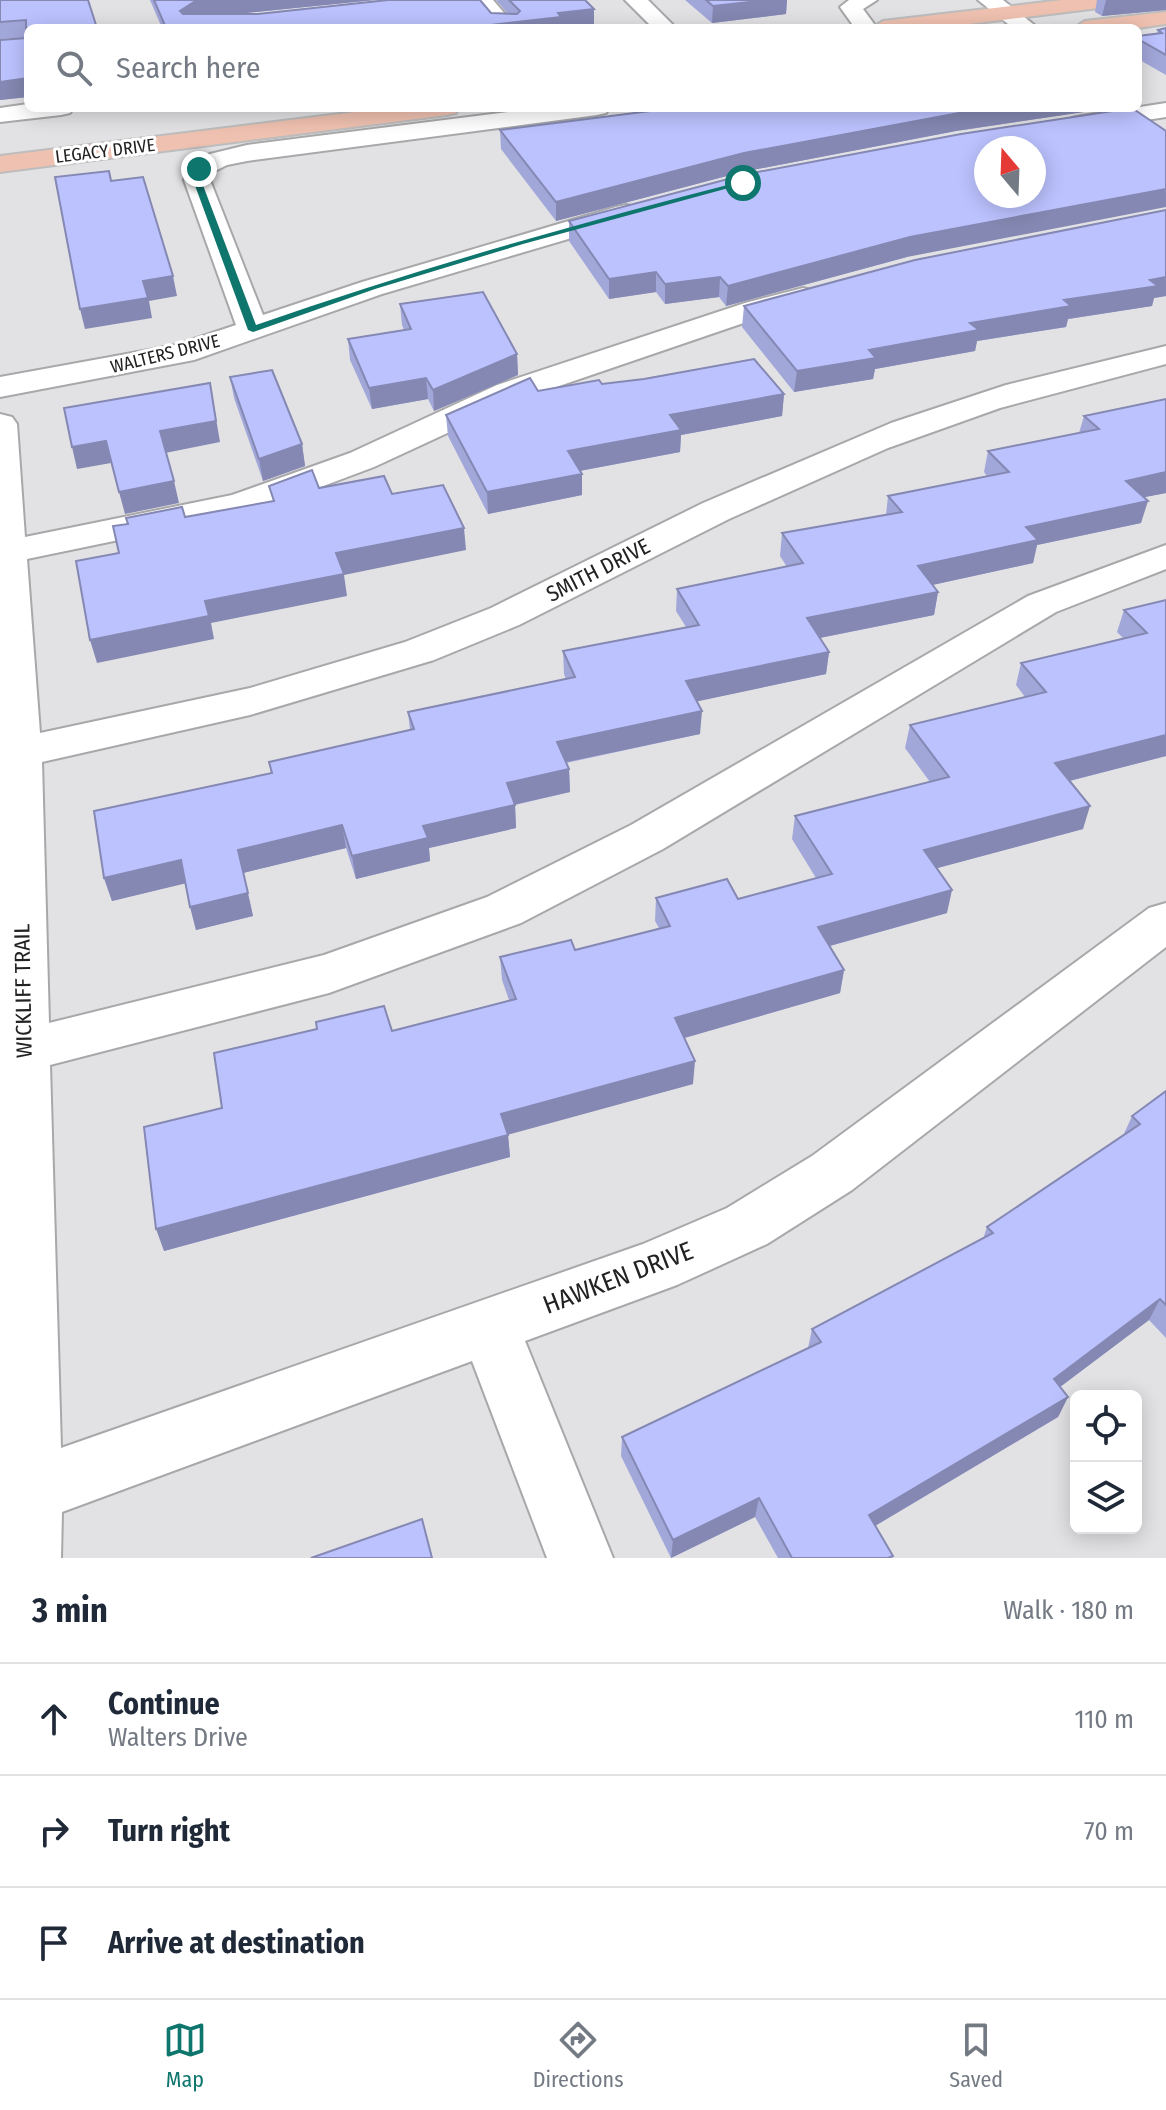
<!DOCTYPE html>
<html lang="en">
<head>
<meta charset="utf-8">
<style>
  :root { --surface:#fff; --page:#f6f6f7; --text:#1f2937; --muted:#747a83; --line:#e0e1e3; --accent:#0f766e }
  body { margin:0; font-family:"Fira Sans Condensed",sans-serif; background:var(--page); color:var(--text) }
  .controls { position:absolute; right:24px; bottom:24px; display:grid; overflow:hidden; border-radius:12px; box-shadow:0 4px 20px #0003 }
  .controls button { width:72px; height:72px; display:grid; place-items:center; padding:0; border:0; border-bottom:2px solid var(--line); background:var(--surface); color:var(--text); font:40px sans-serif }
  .compass { position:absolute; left:974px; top:136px; width:72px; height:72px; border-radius:50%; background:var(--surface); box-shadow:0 4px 20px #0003; rotate:341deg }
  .stop { position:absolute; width:24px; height:24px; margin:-18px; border:6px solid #0f766e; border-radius:50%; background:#fff }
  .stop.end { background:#0f766e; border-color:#fff; box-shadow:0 2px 8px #0008 }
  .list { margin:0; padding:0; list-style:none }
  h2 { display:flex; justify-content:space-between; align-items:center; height:104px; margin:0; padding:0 32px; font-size:34px }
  h2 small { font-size:26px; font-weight:400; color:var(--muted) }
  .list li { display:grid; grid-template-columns:52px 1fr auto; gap:24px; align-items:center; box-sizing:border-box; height:112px; padding:0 32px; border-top:2px solid var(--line) }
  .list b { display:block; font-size:30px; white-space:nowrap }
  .list p { margin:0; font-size:26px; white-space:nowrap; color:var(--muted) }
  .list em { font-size:26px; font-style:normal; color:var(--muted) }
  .icon { flex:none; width:44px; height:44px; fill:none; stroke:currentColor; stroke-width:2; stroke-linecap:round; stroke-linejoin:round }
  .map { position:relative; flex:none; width:1166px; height:1558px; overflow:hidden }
  .search { position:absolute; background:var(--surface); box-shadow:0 4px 20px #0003; left:24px; right:24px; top:24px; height:88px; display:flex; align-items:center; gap:20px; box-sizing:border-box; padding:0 28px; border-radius:12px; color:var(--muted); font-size:30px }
  .sheet { height:440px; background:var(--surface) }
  nav { display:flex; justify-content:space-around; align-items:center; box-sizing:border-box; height:112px; border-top:2px solid var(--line); background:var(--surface); font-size:22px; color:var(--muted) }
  nav a { display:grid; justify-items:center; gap:4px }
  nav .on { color:var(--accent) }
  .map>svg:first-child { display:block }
</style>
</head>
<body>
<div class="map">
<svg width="1166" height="1558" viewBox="0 0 1166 1558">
  <rect width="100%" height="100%" fill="#e2e2e5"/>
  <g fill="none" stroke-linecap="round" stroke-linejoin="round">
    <defs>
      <g id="minor">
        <path d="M471 0H493L517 28H494Z"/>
        <path d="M625 0H648L676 28H653Z"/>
        <path d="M849 0H877L863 9 877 28H855L840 7Z"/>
        <path d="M978 0H1003L1038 28H1013Z"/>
        <path d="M1166 103V117L1081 130 1072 128 1069 123 1072 118 1081 116Z"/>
        <path d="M28 104V108H73L70 113 61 115 0 122V108Z"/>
        <path d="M540 108H609L606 113 597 115 247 161 227 165 211 173 210 180 263 315 362 282 616 207 626 205 636 207 640 213 636 219 382 294 194 360 0 397V377L176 345 236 325 184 180 190 163 210 154 247 145Z"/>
        <path d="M803 288 814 291 818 297 814 303 767 315 521 399 374 467 254 512 27 559 40 733 250 688 405 642 491 608 703 503 891 423 1006 385 1166 346V364L1000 408 888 448 729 519 519 625 434 660 250 715 42 762 49 1023 324 955 487 897 631 825 1028 596 1166 545V569L1056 612 663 849 521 923 329 993 50 1065 61 1448 643 1244 727 1208 812 1156 1149 908 1166 903V947L852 1190 767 1244 677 1285 525 1341 613 1558H547L472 1361 62 1512 61 1558H0V414L12 417 17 424 25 537 232 495 350 453 497 385 745 303Z"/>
      </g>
      <g id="major">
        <path d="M1062 0H1126L1115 6 937 28H872L883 21Z"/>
        <path d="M1166 12V24L1138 28H1074L1085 21Z"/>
        <path d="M388 108H459L456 113 447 115 0 172V156Z"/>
      </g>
    </defs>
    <use href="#minor" stroke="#a8a8aa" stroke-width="4"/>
    <use href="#major" stroke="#bdbdbd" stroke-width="4"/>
    <use href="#minor" fill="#fff" fill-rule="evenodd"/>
    <use href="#major" fill="#efc1b0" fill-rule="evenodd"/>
  </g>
  <g fill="#a2a7da">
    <path d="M0 0H88L28 97 0 100V40L26 38 0 39Z"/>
    <path d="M150 0H375L234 14H508L496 0H585L594 9V26L576 28H162Z"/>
    <path d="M685 0H787L786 14 712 23Z"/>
    <path d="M1097 0H1166V10L1102 16 1095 12Z"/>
    <path d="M1166 28V75L1138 59V36L1157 33 1158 30Z"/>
    <path d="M674 108H1104V109L956 131 742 172 556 221 501 149 500 130Z"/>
    <path d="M1166 210V296L1154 298 1152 306 1068 319 1066 327 977 341 975 351 875 369 873 379 794 392 742 327 744 306Z"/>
    <path d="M569 221 907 257 726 306 719 297 665 304 656 292 609 299 569 241Z"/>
    <path d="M400 304 517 354 518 375 434 411 428 399 372 409 350 360 348 339 404 330 402 325Z"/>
    <path d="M230 377 302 444 305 466 263 481 234 398Z"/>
    <path d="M602 384 784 394 782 416 681 435 680 452 580 471 582 495 488 514 448 436 446 415 538 391Z"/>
    <path d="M1166 399V493L1144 497 1141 523 1037 545 1033 563 932 585 938 592 934 615 820 638 829 652 826 674 697 701 700 734 566 763 569 769 570 792 515 805 516 828 429 848 430 861 356 879 346 848 243 873 253 916 196 930 185 883 112 901 104 878 271 773 269 762 410 730 408 712 566 679 564 674 563 651 686 627 676 611 677 589 787 567 780 556 782 533 886 515 888 496 987 476 984 472 988 451 1079 433 1084 416Z"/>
    <path d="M1166 600V756L1070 781 1083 829 937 868 947 913 830 946 844 970 840 993 684 1038 693 1084 508 1134 510 1157 164 1251 222 1108 392 1031 509 1000 502 980 500 957 575 950 659 928 655 921 656 898 738 899 816 878 792 839 795 816 930 782 905 748 910 725 1025 697 1016 685 1021 663 1123 638 1117 632 1124 610Z"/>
    <path d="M1166 1091V1338L1149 1320 1060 1387 1068 1397 1058 1417 875 1526 893 1556 892 1558H778L755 1517 671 1558 621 1456 622 1437 808 1348 812 1329 983 1239 987 1227 1123 1136 1132 1116Z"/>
  </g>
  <g fill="#8488b2">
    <path d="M209 0H375L197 18 183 28 180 11 194 2Z"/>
    <path d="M768 0H787L786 14 712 23 713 6Z"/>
    <path d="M1106 0H1166V10L1102 16Z"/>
    <path d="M594 9V26L576 28H465L558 13Z"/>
    <path d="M28 78V97L0 100V82Z"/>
    <path d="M993 108H1104V109L956 131 742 172 556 221V202L744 153 959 113Z"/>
    <path d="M1166 189V207L907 257 726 306 728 286 910 237Z"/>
    <path d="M656 272V292L609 299V279Z"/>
    <path d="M173 276 177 296 149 301 152 318 85 329 80 309 143 281Z"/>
    <path d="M720 277 719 297 665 304V284Z"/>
    <path d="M1166 277V296L1154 298 1152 306 1068 319 1066 327 977 341 975 351 875 369 873 379 794 392 797 371 970 323Z"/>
    <path d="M517 354 518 375 434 411 433 390Z"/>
    <path d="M426 378 428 399 372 409 369 388Z"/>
    <path d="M210 383 220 442 165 453 160 431Z"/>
    <path d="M784 394 782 416 681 435 680 452 568 473V451L670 415Z"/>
    <path d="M106 441 111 463 77 469 72 447Z"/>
    <path d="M302 444 305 466 263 481 259 459Z"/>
    <path d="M1166 472V493L1120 502 1126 481Z"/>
    <path d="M582 474V495L488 514 487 492Z"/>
    <path d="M174 481 179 503 125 514 119 492Z"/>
    <path d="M1148 501 1141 523 1037 545 1033 563 914 589 918 566 1026 527Z"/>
    <path d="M464 528 466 550 344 575 347 596 211 623 214 639 97 663 90 640 336 553Z"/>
    <path d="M938 592 934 615 804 641 807 618Z"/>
    <path d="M829 652 826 674 685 704 686 681Z"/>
    <path d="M702 711 700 734 557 764V742Z"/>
    <path d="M1166 735V756L1049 786 1055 763Z"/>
    <path d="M569 769 570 792 508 806 507 783Z"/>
    <path d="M515 805 516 828 429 848 430 861 356 879 352 856 423 826Z"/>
    <path d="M1090 806 1083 829 919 873 924 850Z"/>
    <path d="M342 825 346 848 243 873 238 850Z"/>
    <path d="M181 860 187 883 112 901 104 878Z"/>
    <path d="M952 890 947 913 815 950 818 927Z"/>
    <path d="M248 893 253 916 196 930 190 907Z"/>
    <path d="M844 970 840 993 674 1041 675 1018Z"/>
    <path d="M695 1061 693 1084 503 1136 501 1114Z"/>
    <path d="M508 1135 510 1157 164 1251 156 1229Z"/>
    <path d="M1160 1299 1149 1320 1044 1399 1054 1379Z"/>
    <path d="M1068 1397 1058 1417 863 1533 869 1515Z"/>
    <path d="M759 1498 755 1517 671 1558 673 1540Z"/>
  </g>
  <g fill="#bcc2fe" stroke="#8488b2" stroke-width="2" fill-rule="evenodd">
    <path d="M0 0H88L97 28H28V78L0 82V40L26 38V20L0 22Z"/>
    <path d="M154 0H209L194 2 180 11 183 14H258L388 0H480L491 13 517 14 520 11 509 0H585L594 9 558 13 561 17 465 28H166Z"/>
    <path d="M706 0H768L713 6Z"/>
    <path d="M1166 28V55L1138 39V36L1162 33 1158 30Z"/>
    <path d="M674 108H993L959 113 744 153 556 202 500 130Z"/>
    <path d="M1132 108 1166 131V189L910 237 728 286 720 277 665 284 656 272 609 279 569 221 747 174 961 134ZM986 148H1034V196H986Z"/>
    <path d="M109 171 111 181 143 177 173 276 143 281 148 298 80 309 55 177Z"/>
    <path d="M1166 210V277L1150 280 1158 286 1064 300 1071 306 970 323 979 330 869 350 876 358 797 371 744 306 915 260Z"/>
    <path d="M483 292 517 354 433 390 426 378 369 388 348 339 411 329 400 304Z"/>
    <path d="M754 359 784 394 670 415 681 430 568 451 582 474 487 492 446 415 530 378 538 391 599 380 602 384 644 379Z"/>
    <path d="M272 370 302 444 259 459 230 377Z"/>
    <path d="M210 383 216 421 160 431 174 481 119 492 106 441 72 447 64 408Z"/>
    <path d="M1166 399V472L1126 481 1148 501 1026 527 1038 540 918 566 938 592 807 618 829 652 686 681 702 711 557 742 569 769 507 783 515 805 423 826 428 838 352 856 342 825 238 850 248 893 190 907 181 860 104 878 94 811 272 773 269 762 414 729 408 712 575 677 563 651 699 625 677 589 803 563 782 533 902 512 888 496 1009 472 988 451 1099 429 1084 416Z"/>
    <path d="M312 470 319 488 384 476 392 494 443 485 464 528 336 553 344 574 205 601 209 616 90 640 76 561 119 553 113 526 128 524 126 518 182 507 185 517 274 501 269 486Z"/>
    <path d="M1166 600V735L1055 763 1090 806 924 850 952 890 818 927 844 970 675 1018 695 1061 501 1114 508 1135 156 1229 144 1127 222 1108 214 1053 317 1029 316 1022 384 1006 392 1031 516 999 500 957 571 940 575 950 670 926 656 898 727 879 738 899 832 874 795 816 949 777 910 725 1046 692 1021 663 1147 633 1124 610Z"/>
    <path d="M1166 1091V1305L1160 1299 1054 1379 1068 1397 869 1515 893 1556 888 1558H792L759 1498 673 1540 622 1437 821 1342 812 1329 993 1233 987 1227 1140 1124 1132 1116Z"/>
    <path d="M422 1519 432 1558H311Z"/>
  </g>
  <path fill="#0f766e" d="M199 166 203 169 201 180 256 325C416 269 579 223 743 181L747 183 523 244 375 289 253 332 248 330 193 180 195 169Z"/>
  <g text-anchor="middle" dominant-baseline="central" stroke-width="6" stroke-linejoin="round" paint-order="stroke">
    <g font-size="18" fill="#222223" stroke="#fff">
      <text transform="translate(105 151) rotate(-7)">LEGACY DRIVE</text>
      <text transform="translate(165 354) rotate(-14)">WALTERS DRIVE</text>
    </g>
    <g font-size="22" fill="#222223" stroke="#fff">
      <text transform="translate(598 570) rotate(-27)">SMITH DRIVE</text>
      <text transform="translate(23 991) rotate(-91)">WICKLIFF TRAIL</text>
    </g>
    <g font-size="26" fill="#222223" stroke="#fff">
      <text transform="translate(618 1278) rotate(-21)">HAWKEN DRIVE</text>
    </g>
  </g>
</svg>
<div class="controls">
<button><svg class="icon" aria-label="locate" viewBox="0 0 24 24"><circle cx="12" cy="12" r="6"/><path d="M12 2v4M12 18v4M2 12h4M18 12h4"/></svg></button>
<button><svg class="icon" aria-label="layers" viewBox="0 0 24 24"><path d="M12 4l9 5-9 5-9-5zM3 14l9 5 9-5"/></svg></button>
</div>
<svg class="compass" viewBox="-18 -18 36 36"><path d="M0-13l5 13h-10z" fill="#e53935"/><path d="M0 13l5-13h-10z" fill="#747a83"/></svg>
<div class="stop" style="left:743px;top:183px"></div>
<div class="stop end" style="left:199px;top:169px"></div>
<div class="search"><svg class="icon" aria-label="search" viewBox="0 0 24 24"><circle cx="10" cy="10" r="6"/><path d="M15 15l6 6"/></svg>Search here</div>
</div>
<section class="sheet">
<h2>3 min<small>Walk · 180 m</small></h2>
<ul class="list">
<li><svg class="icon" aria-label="ahead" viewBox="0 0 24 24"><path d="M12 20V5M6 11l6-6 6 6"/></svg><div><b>Continue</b><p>Walters Drive</p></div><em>110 m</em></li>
<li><svg class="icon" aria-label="right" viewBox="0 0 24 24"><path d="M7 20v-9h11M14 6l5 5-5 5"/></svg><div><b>Turn right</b></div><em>70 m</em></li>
<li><svg class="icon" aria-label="arrive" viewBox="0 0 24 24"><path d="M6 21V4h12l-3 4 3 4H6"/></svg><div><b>Arrive at destination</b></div></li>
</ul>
</section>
<nav>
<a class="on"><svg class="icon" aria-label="map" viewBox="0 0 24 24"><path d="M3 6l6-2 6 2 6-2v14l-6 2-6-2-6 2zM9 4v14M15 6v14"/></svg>Map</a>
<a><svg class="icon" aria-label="directions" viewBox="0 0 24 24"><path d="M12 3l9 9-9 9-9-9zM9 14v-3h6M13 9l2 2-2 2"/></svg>Directions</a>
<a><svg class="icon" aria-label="saved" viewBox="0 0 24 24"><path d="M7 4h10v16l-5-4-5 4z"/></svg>Saved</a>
</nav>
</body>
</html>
